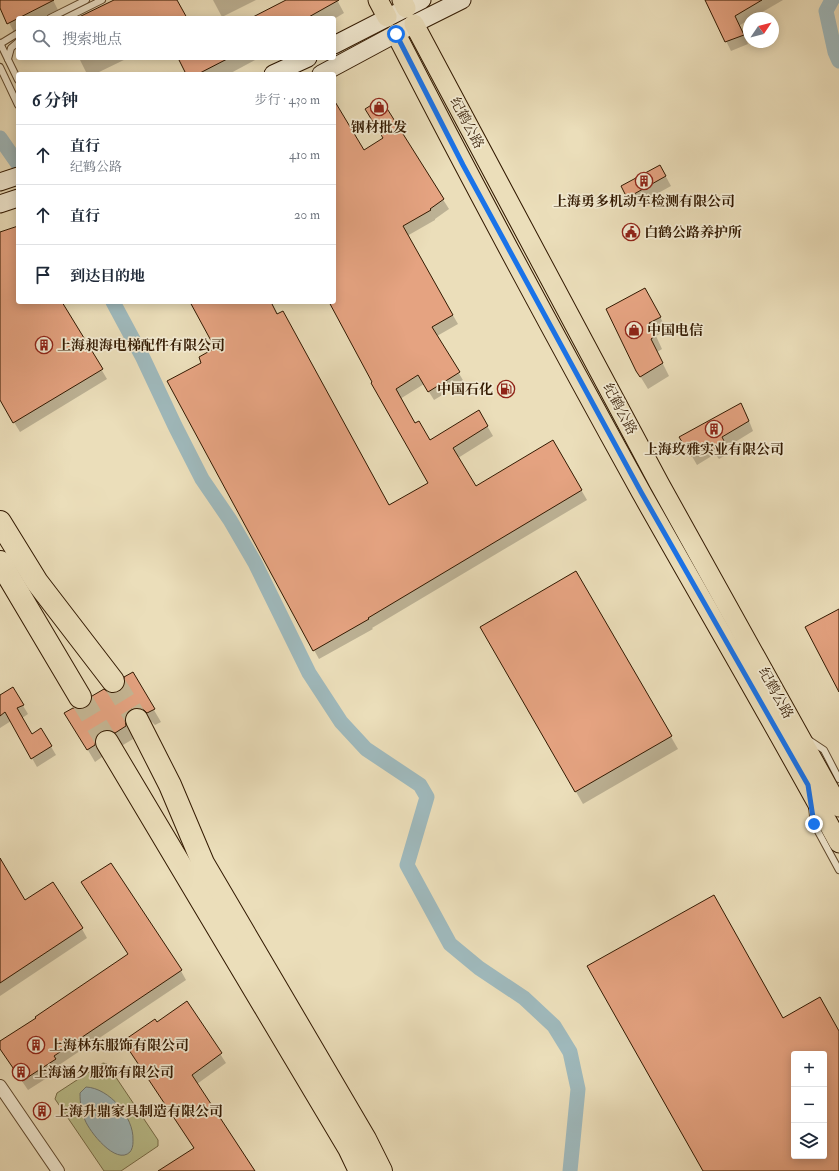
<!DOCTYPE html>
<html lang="zh">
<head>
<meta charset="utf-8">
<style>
  :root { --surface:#fff; --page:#f6f6f7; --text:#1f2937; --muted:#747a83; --line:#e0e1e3 }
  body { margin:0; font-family:"IM FELL Double Pica","Noto Serif SC",serif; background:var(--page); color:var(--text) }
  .controls { position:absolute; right:12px; bottom:12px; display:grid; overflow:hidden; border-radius:4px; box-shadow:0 2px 10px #0003 }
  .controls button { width:36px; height:36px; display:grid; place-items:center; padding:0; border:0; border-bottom:1px solid var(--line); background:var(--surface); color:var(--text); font:20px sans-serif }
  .compass { position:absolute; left:743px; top:12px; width:36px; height:36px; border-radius:50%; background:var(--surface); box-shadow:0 2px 10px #0003; rotate:55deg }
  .stop { position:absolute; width:12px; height:12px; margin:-9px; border:3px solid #1a73e8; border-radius:50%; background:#fff }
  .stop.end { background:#1a73e8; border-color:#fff; box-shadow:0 1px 4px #0008 }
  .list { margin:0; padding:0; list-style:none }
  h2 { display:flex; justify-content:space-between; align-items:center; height:52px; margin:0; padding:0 16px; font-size:17px }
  h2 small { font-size:13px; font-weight:400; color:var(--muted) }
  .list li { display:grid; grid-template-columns:26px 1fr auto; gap:12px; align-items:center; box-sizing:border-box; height:60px; padding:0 16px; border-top:1px solid var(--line) }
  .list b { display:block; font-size:15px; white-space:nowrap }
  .list p { margin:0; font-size:13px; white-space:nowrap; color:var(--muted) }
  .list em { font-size:13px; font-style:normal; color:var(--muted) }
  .icon { flex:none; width:22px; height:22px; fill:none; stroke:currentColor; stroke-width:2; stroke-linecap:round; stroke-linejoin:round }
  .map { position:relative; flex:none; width:839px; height:1171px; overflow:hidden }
  .search { position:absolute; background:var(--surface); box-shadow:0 2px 10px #0003; left:16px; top:16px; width:320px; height:44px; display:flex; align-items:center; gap:10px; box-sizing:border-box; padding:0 14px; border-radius:4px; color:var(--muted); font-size:15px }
  .panel { position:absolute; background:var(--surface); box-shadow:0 2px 10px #0003; left:16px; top:72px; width:320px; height:232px; border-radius:4px }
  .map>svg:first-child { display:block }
</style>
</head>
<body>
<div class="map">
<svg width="839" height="1171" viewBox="0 0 839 1171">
  <rect width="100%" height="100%" fill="#ebdeba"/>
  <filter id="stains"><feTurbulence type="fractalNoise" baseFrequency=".005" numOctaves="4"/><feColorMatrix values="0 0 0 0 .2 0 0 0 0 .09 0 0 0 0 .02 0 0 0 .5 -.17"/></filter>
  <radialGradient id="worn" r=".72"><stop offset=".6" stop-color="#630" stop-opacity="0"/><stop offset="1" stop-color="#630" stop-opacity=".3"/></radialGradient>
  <path fill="#bbc08d" stroke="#766c47" d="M103 1063 107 1064 158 1140V1146L121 1171H104L55 1099 57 1093Z"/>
  <path fill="#9fb9bc" stroke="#737971" d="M86 1087C109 1088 134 1117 133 1140 133 1144 133 1148 130 1152 116 1166 89 1131 85 1120 81 1111 80 1103 80 1093Z"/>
  <g fill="#0003">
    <path d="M0 0H53L58 10 42 18H18V30L14 32 0 6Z"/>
    <path d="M213 0H256L222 17Z"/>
    <path d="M289 0H337L344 13 334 19 254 18Z"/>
    <path d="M706 0H783L752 18H749V20L740 25 748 44 731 51Z"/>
    <path d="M79 58H128L95 74H87Z"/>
    <path d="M179 58H259L229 74H187Z"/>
    <path d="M381 101 449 209 435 219V220L407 236 458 324 437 336 464 382 434 400 424 384 400 399 415 424 430 441 479 412 493 436 458 458 476 487 553 441 587 500 372 628 373 629 319 659 314 650 202 363 216 349 191 302H271L389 507 429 483 330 302H334V106L364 151 384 138Z"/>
    <path d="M665 175 671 186 633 207 622 186Z"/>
    <path d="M18 227V302H61L107 379 20 432 0 399V233Z"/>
    <path d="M652 302 667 330 656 336 662 349 657 352 669 376 648 389 637 371Z"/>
    <path d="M746 413 753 431 727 447 729 453 719 459 715 454 697 465 681 437Z"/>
    <path d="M576 572 678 749 583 804 481 627Z"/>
    <path d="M132 673 161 722 155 725 152 722 146 720 131 732 133 739 123 745 115 742 103 749 102 757 95 762 66 713 87 708 108 694H114L121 692Z"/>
    <path d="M13 689 28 714 22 718 32 736 41 730 56 755 37 767 11 721 0 728V696Z"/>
    <path d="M0 860 24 902 82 929 87 938 0 996Z"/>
    <path d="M82 882 181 971 186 980 59 1065 61 1069 28 1090 3 1053 0 1048V1042L37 1018 129 955Z"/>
    <path d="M187 1003 226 1063 197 1084 254 1171H160L194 1148 157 1023Z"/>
  </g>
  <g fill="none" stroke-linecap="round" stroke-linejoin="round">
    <g stroke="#9fb9bc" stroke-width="15">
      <path d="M832 0 826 11 835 52 839 61"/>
      <path d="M0 138 18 164"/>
      <path d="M113 302 143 358 175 426 202 479 230 520 255 563 309 673 341 722 366 749 420 785 427 797 407 865 450 944 479 968 524 998 554 1026 570 1052 578 1089 570 1171"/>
    </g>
  </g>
  <g fill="#e5a381" stroke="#321901" fill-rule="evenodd">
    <path d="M0 0H54L7 24 0 8Z"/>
    <path d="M114 0H177L187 18H77Z"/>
    <path d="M286 0H339L307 18H251Z"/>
    <path d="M705 0H762L735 16 744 35 725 42Z"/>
    <path d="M178 58H229L198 74H186Z"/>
    <path d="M381 99 444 199 430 209 431 210 403 226 453 315 432 327 460 372 428 392 418 375 396 389 415 423 419 421 430 440 479 410 488 426 453 448 476 486 553 440 582 490 368 618 369 619 313 651 167 381 201 363 199 357 215 348 190 302H271L277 314 283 311 389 505 428 483 371 383 372 382 329 302H334V100L364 150 383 138 365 109Z"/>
    <path d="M660 165 666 176 627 198 621 186Z"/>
    <path d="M18 226V302H62L103 369 13 423 0 400V232Z"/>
    <path d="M645 288 661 317 649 323 655 336 651 339 663 363 640 377 636 371 606 309Z"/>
    <path d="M741 403 749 421 722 437 725 443 713 450 711 444 691 456 679 437Z"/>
    <path d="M576 571 672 736 575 792 480 627Z"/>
    <path d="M839 609V692L805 627Z"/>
    <path d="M133 672 155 709 147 713 143 709 138 708 131 709 127 713 125 719 126 726 115 733 107 730 100 732 96 736 95 745 87 750 64 713 73 708 80 709 87 708 91 703 92 696 104 689 109 693H114L120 691 125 685 124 677Z"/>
    <path d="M13 687 24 705 17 708 32 734 41 728 52 746 31 759 5 712 0 716V695Z"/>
    <path d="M0 858 25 900 53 882 83 928 0 983Z"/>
    <path d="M111 863 182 970 54 1056 56 1059 22 1081 0 1049V1041L36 1018 35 1017 128 954 81 882Z"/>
    <path d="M714 895 783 1018 820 997 839 1031V1171H703L587 966ZM794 1054H824V1156H794Z"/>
    <path d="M187 1001 222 1053 192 1075 255 1171H158L194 1148 123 1041 155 1019 157 1022Z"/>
  </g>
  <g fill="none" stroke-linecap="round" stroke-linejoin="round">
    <g stroke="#c6b795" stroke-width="22" stroke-dasharray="22 11" stroke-linecap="butt">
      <path d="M113 681 137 720"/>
      <path d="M80 697 107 742"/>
    </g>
    <defs>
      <g id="lane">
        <path d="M50 18 86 0"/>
        <path d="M66 18 102 0"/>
        <path d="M0 43 18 80"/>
        <path d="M0 44 18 33"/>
        <path d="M8 59 11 48 18 42"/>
        <path d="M0 67 18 105"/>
        <path d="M809 740 824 750 839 779"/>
        <path d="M812 808 814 824 839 870"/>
      </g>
      <path id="street" d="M0 1086 58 1171"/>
      <g id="secondary">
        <path d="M334 45 422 0"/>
        <path d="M273 74 308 58"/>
        <path d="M321 74 414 24 462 0"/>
        <path d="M0 182 18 176"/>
        <path d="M0 204 18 198"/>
      </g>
      <g id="primary">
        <path d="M378 0 387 17"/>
        <path d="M402 0 406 8"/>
        <path d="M414 24 659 483 839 807"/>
        <path d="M396 34C475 188 557 340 641 492 707 609 775 725 839 843"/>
      </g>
      <g id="highway">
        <path d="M0 522 37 582 113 681"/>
        <path d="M0 562 80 697"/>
        <path d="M137 720 170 785 203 863 365 1139 381 1171"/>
        <path d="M107 742 349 1148 360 1171"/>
      </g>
    </defs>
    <use href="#lane" stroke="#604a2f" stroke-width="8"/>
    <use href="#street" stroke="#604a2f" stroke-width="14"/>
    <use href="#secondary" stroke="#321901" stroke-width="19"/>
    <use href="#primary" stroke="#321901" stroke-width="21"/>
    <use href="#highway" stroke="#321901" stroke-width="24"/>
    <use href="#lane" stroke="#f2ead2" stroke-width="6"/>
    <use href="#street" stroke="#f2ead2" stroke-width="12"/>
    <use href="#secondary" stroke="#f2ead2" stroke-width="17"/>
    <use href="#primary" stroke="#ebdeba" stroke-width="19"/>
    <use href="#highway" stroke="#ebdeba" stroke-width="22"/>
  </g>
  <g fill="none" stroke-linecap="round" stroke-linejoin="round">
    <path stroke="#1a73e8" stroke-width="5" d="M396 34 463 165 641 492 808 785 814 824"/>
  </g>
  <defs>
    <symbol id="shop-ring" viewBox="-11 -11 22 22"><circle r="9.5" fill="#f2ead2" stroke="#8f2418" stroke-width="1.5"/><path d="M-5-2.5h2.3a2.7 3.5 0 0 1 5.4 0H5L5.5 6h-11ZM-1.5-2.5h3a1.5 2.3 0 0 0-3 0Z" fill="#8f2418"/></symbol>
    <symbol id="building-ring" viewBox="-11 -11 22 22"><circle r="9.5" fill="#f2ead2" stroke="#8f2418" stroke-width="1.5"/><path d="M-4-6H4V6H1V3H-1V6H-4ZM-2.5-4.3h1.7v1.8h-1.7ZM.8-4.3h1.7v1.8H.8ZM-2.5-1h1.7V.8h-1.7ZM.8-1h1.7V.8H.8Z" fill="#8f2418"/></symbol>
    <symbol id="civic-ring" viewBox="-11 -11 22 22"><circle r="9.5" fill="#f2ead2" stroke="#8f2418" stroke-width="1.5"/><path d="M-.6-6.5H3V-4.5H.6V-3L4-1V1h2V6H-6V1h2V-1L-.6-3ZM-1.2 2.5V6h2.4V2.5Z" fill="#8f2418"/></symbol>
    <symbol id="fuel-ring" viewBox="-11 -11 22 22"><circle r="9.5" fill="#f2ead2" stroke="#8f2418" stroke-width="1.5"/><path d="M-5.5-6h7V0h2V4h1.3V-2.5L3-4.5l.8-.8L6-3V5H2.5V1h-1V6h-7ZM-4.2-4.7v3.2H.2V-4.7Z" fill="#8f2418"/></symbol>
  </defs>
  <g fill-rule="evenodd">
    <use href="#shop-ring" x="369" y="97" width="20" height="20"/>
    <use href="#building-ring" x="634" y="171" width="20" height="20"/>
    <use href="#civic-ring" x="621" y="222" width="20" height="20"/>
    <use href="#shop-ring" x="624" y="320" width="20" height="20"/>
    <use href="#building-ring" x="34" y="335" width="20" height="20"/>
    <use href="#fuel-ring" x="496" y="379" width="20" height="20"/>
    <use href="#building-ring" x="704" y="419" width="20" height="20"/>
    <use href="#building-ring" x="26" y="1035" width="20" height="20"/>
    <use href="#building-ring" x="11" y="1062" width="20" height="20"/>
    <use href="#building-ring" x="32" y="1101" width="20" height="20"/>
  </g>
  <g text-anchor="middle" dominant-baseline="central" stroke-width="3.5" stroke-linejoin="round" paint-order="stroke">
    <g font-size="14" fill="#321901" stroke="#f2ead2">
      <text transform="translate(467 123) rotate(62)">纪鹤公路</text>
      <text transform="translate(620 409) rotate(62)">纪鹤公路</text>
      <text transform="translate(776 693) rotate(61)">纪鹤公路</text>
    </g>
    <g font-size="14" font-weight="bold" fill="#321901" stroke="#f2ead2" text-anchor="start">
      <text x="379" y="127" text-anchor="middle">钢材批发</text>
      <text x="644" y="201" text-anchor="middle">上海勇多机动车检测有限公司</text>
      <text x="644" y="232">白鹤公路养护所</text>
      <text x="647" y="330">中国电信</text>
      <text x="57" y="345">上海昶海电梯配件有限公司</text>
      <text x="493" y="389" text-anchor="end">中国石化</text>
      <text x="714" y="449" text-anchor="middle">上海玫雅实业有限公司</text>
      <text x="49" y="1045">上海林东服饰有限公司</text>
      <text x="34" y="1072">上海涵夕服饰有限公司</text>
      <text x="55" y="1111">上海升鼎家具制造有限公司</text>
    </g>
  </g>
  <rect width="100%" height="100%" filter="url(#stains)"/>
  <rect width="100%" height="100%" fill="url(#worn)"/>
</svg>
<div class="controls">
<button>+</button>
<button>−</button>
<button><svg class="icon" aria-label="layers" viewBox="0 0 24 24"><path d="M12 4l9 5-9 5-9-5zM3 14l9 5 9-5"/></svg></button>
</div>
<svg class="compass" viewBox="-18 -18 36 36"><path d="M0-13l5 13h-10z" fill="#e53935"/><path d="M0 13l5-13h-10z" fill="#747a83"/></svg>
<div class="stop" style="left:396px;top:34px"></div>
<div class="stop end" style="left:814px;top:824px"></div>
<div class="search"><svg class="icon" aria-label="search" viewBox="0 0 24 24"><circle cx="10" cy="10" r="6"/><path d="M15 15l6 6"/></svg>搜索地点</div>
<section class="panel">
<h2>6 分钟<small>步行 · 430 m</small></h2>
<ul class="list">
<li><svg class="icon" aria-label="ahead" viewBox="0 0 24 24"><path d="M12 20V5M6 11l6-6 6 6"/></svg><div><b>直行</b><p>纪鹤公路</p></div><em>410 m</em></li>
<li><svg class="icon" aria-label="ahead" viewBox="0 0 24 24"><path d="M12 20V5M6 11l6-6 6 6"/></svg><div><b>直行</b></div><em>20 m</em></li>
<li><svg class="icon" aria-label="arrive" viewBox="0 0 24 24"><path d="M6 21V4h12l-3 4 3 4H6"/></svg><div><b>到达目的地</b></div></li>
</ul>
</section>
</div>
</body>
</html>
